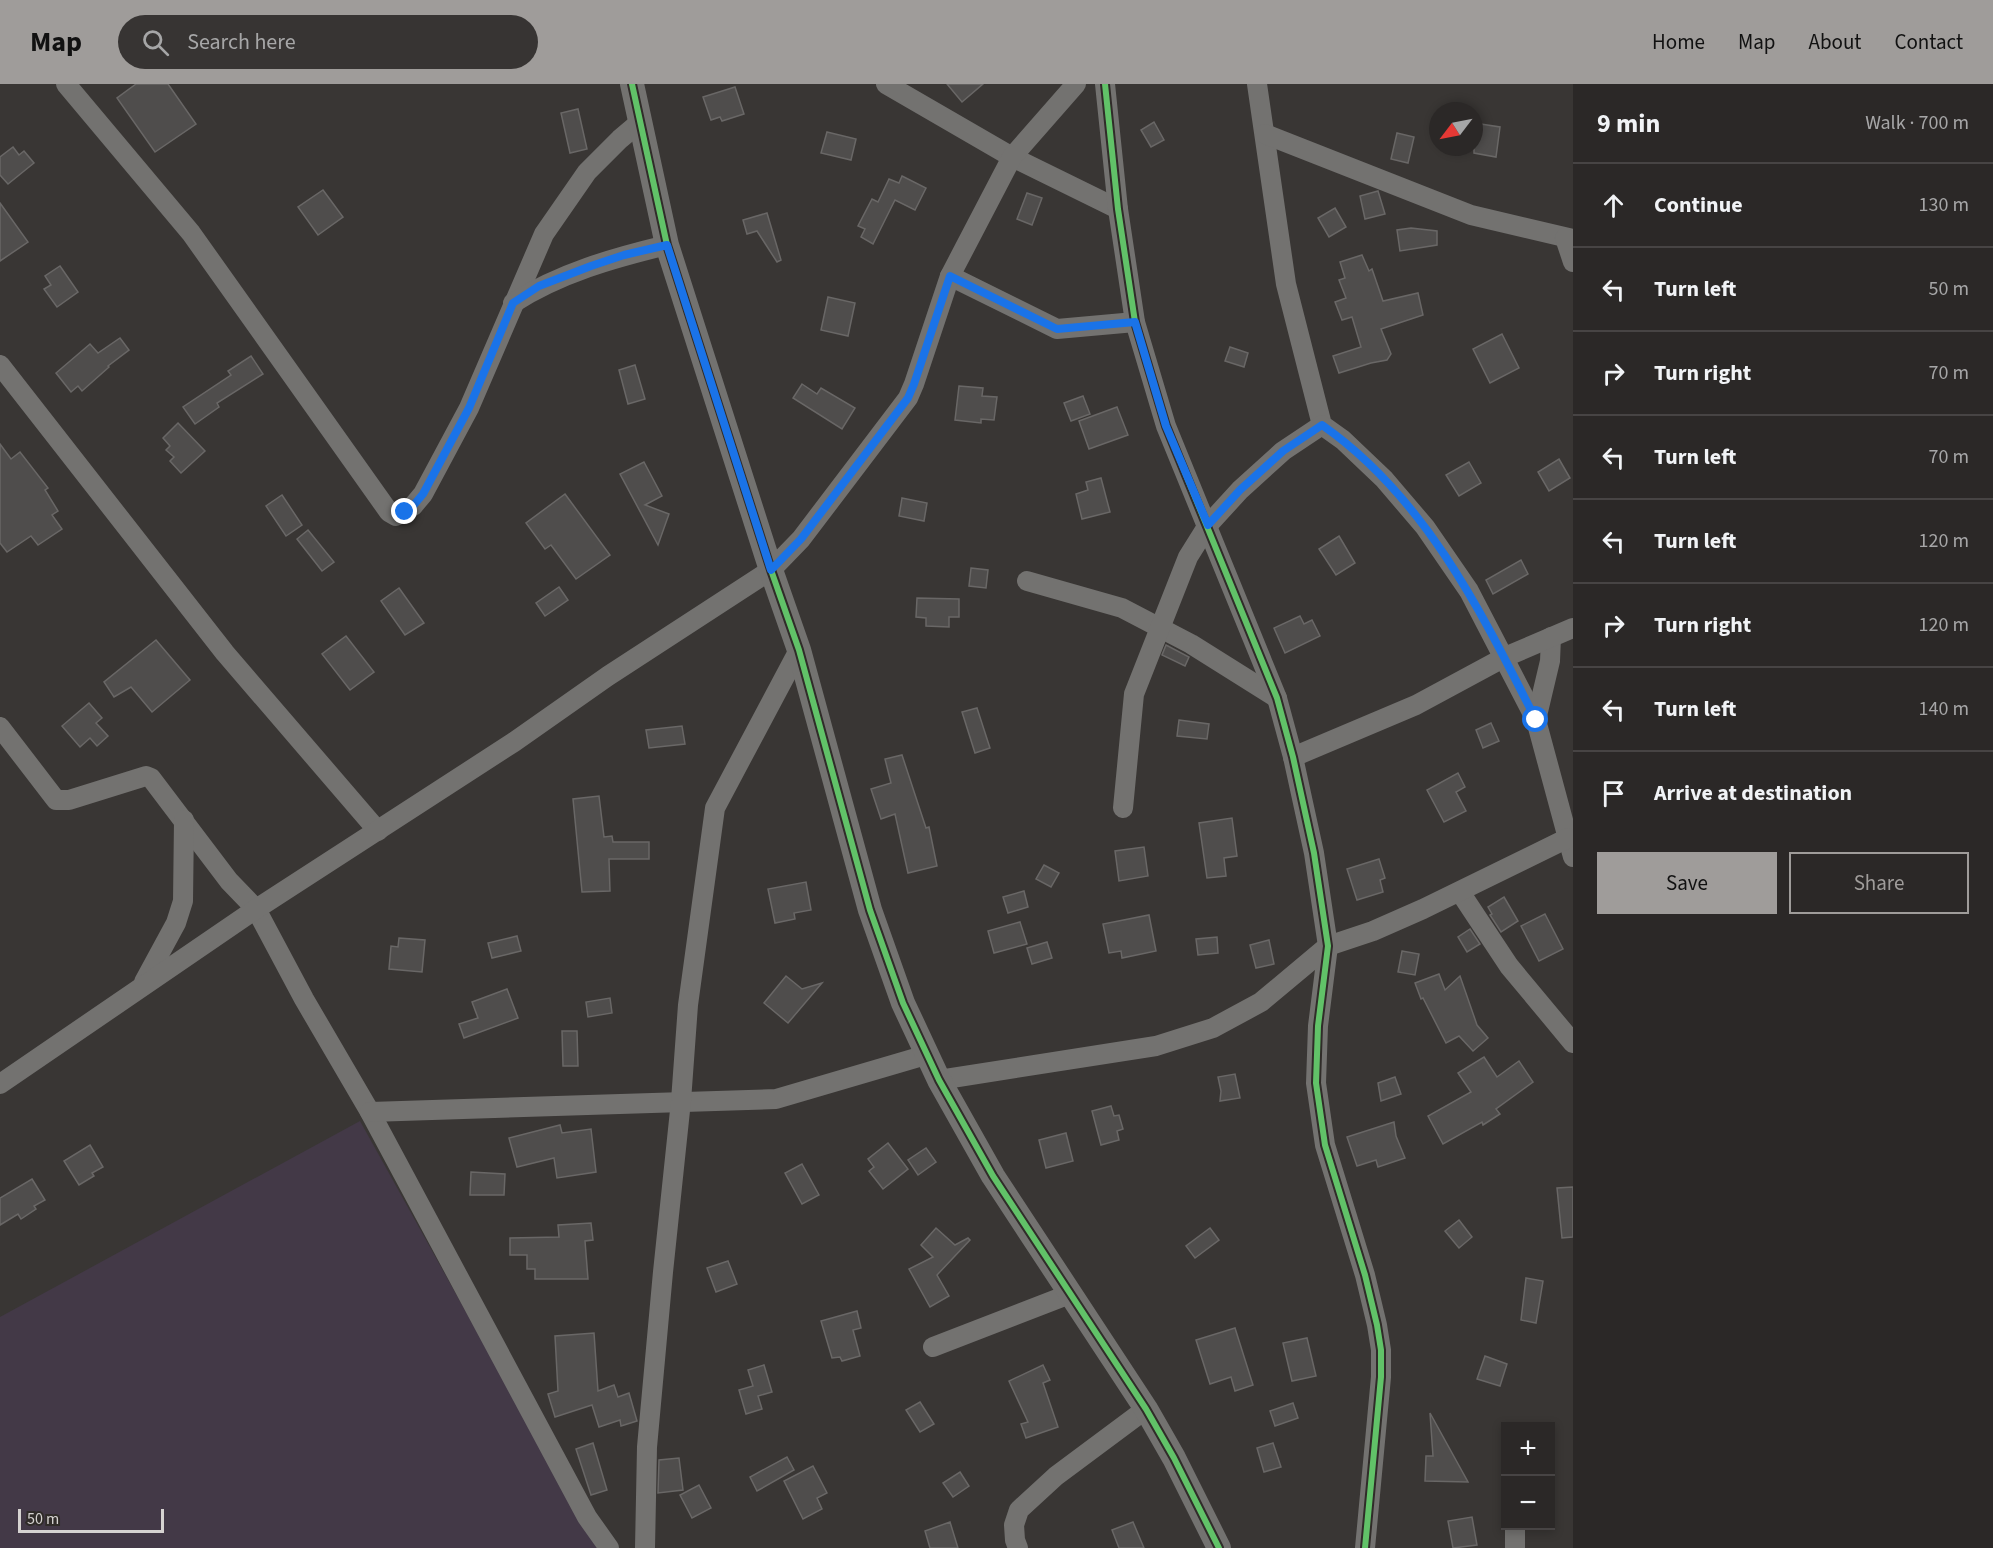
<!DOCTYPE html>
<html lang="en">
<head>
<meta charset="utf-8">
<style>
  :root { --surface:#2b2827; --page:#373433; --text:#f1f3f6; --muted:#a6a6a7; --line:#474444; --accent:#9f9c9a }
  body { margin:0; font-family:"Source Sans 3",sans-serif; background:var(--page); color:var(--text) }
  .controls { position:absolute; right:18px; bottom:18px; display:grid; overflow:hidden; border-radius:0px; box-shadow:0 3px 9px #0003 }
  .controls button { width:54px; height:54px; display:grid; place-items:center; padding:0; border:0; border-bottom:2px solid var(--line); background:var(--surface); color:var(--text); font:30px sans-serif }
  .compass { position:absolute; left:1429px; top:18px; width:54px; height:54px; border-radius:50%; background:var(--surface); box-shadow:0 3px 9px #0003; rotate:238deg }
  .scale { position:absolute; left:18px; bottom:15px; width:146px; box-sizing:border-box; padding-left:6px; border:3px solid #d6d3d1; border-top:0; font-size:16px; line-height:21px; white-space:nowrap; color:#d6d3d1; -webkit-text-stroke:4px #302c29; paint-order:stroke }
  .stop { position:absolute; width:18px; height:18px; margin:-14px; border:4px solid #1a73e8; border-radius:50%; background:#fff }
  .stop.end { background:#1a73e8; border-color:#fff; box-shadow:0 2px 6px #0008 }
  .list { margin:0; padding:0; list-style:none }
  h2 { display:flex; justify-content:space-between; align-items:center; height:78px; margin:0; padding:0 24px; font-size:26px }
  h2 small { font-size:20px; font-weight:400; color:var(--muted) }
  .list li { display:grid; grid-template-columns:39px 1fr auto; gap:18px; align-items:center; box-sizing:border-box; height:84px; padding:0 24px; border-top:2px solid var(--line) }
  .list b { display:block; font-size:22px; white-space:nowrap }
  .list em { font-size:20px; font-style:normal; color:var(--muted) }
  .actions { display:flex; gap:12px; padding:18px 24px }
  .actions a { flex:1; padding:14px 0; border:2px solid var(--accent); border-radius:0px; text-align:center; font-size:21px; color:var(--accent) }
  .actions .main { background:var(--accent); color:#111 }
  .icon { flex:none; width:33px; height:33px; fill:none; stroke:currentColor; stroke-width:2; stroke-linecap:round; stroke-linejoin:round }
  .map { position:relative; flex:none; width:1573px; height:1464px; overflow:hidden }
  header { display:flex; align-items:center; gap:36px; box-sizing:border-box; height:84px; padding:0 30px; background:var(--accent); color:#111 }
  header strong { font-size:28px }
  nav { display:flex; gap:33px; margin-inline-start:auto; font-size:21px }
  .search { width:420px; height:54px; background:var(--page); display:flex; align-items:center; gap:15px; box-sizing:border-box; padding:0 21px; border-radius:33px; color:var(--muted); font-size:22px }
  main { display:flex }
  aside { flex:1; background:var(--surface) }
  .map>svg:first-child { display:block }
</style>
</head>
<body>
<header>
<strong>Map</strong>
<div class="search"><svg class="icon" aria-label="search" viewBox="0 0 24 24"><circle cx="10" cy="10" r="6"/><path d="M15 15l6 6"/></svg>Search here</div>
<nav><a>Home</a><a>Map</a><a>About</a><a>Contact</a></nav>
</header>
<main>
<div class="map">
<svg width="1573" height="1464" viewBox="0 0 1573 1464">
  <rect width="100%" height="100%" fill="#393634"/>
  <path fill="#433947" d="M360 1037 597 1464H0V1233Z"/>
  <g fill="#4f4d4c" stroke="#696766" stroke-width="1.5">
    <path d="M136 0H168L196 40 155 68 117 14Z"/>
    <path d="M947 0H983L962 18Z"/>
    <path d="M735 3 744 30 722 37 720 33 711 36 703 13Z"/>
    <path d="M578 25 587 65 570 69 561 29Z"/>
    <path d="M1154 38 1164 56 1151 63 1141 46Z"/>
    <path d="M1474 39 1500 43 1496 73 1474 69Z"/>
    <path d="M827 48 856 55 851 76 821 69Z"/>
    <path d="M1397 49 1414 53 1408 79 1391 75Z"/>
    <path d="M13 63 19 71 24 67 34 79 8 100 0 91V73Z"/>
    <path d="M902 92 926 104 915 126 895 116 873 160 861 153 865 145 858 142 872 115 878 118 889 95 899 99Z"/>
    <path d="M323 106 343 133 318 151 298 123Z"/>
    <path d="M1378 107 1385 130 1365 135 1360 112Z"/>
    <path d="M1027 109 1042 114 1032 141 1017 135Z"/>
    <path d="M0 119 28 158 0 177Z"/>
    <path d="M1335 124 1346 143 1329 153 1318 134Z"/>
    <path d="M767 129 781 176 777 178 757 147 747 150 743 136Z"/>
    <path d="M1411 144 1437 147V161L1400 167 1397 146Z"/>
    <path d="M1362 171 1369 187 1372 185 1383 217 1418 209 1423 231 1381 245 1391 270 1387 276 1371 279 1339 289 1333 272 1361 263 1352 233 1342 236 1335 218 1346 214 1339 196 1345 194 1340 178Z"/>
    <path d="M60 182 78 208 57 223 44 205 51 201 45 192Z"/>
    <path d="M828 213 855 219 848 252 821 246Z"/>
    <path d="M1502 250 1519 284 1490 299 1473 265Z"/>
    <path d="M120 254 129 266 108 282 109 283 82 307 78 302 71 308 56 289 90 260 98 269Z"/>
    <path d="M1230 263 1248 269 1244 283 1225 277Z"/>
    <path d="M251 272 263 290 217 319 219 323 195 340 183 323 231 291 228 287Z"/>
    <path d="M635 281 645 315 628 320 619 286Z"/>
    <path d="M802 300 817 310 821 304 855 324 842 345 793 314Z"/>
    <path d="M959 302 983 304 982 312 997 313 994 336 981 335V339L955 336Z"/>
    <path d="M1083 312 1090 330 1071 337 1064 319Z"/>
    <path d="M1117 323 1128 351 1089 365 1079 337Z"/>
    <path d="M178 339 205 367 181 389 170 377 174 373 166 366 170 362 163 354Z"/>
    <path d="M0 360 11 375 20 368 48 404 45 406 58 427 52 431 62 445 38 461 31 452 7 468 0 459Z"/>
    <path d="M1559 375 1570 394 1549 407 1538 388Z"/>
    <path d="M644 378 662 412 645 421 669 430 658 461 620 390Z"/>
    <path d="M1469 378 1481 399 1459 412 1446 391Z"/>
    <path d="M1101 394 1110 428 1082 435 1076 410 1088 406 1086 398Z"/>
    <path d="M565 410 610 471 576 495 551 461 545 465 526 439Z"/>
    <path d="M282 411 302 441 286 452 266 422Z"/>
    <path d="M902 414 927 419 924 437 899 432Z"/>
    <path d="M308 446 334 478 322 487 297 455Z"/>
    <path d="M1339 452 1355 479 1336 491 1319 465Z"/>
    <path d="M1521 476 1528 490 1493 510 1486 496Z"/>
    <path d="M971 484 988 486 986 504 969 502Z"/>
    <path d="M559 503 568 516 545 532 536 519Z"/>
    <path d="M399 504 424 539 405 551 381 517Z"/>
    <path d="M917 514 959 515V533H949V543L926 542V534L916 533Z"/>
    <path d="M1300 532 1304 540 1312 536 1320 552 1285 569 1274 544Z"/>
    <path d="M346 552 374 588 350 606 322 570Z"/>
    <path d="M156 556 190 596 152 628 131 603 114 613 104 598Z"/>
    <path d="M1166 561 1189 573 1185 582 1162 571Z"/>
    <path d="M89 619 102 634 96 639 108 652 97 662 90 654 80 663 62 642Z"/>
    <path d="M977 624 990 664 975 669 962 628Z"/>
    <path d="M1179 636 1209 640 1207 655 1177 652Z"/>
    <path d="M1491 639 1499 657 1483 664 1476 646Z"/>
    <path d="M682 642 685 660 649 664 646 646Z"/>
    <path d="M902 671 926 744 929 743 937 782 908 789 895 730 881 735 871 705 891 699 885 675Z"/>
    <path d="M1458 689 1465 703 1456 708 1466 727 1444 738 1427 706Z"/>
    <path d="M599 712 604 753 612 752 613 758H649V775H609L610 807 582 808 573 715Z"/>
    <path d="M1232 734 1237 772 1224 774 1226 792 1207 794 1199 739Z"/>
    <path d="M1144 763 1148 792 1119 797 1115 767Z"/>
    <path d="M1379 775 1385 794 1380 796 1383 808 1357 816 1347 785Z"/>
    <path d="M1044 781 1059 789 1051 803 1036 795Z"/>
    <path d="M806 798 811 826 794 829 795 835 775 839 768 805Z"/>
    <path d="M1024 807 1028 823 1008 829 1003 813Z"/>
    <path d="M1504 813 1518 837 1501 848 1490 831 1492 830 1488 823Z"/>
    <path d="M1545 830 1563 865 1539 877 1521 842Z"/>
    <path d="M1149 831 1156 867 1122 874 1121 867 1109 869 1103 840Z"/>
    <path d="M1020 838 1027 860 994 869 988 847Z"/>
    <path d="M1470 845 1480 860 1467 868 1458 853Z"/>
    <path d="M517 852 521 867 492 874 488 859Z"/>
    <path d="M1217 853 1218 869 1198 871 1196 855Z"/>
    <path d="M399 854 425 856 422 888 389 885 391 862 398 863Z"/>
    <path d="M1269 856 1274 880 1256 884 1250 861Z"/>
    <path d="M1047 858 1052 874 1032 880 1027 864Z"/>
    <path d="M1402 867 1419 870 1415 891 1398 888Z"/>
    <path d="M1439 890 1445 906 1460 892 1477 941 1488 954 1473 967 1459 952 1446 959 1423 914 1421 915 1415 899Z"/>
    <path d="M786 892 802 905 822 899 788 939 764 919Z"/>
    <path d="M507 905 518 934 464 954 459 940 478 934 472 918Z"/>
    <path d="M610 914 612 929 588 933 586 918Z"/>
    <path d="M562 947H577L578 982H563Z"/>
    <path d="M1484 973 1497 993 1519 977 1533 998 1496 1025 1500 1030 1483 1041 1482 1038 1443 1060 1428 1032 1471 1008 1458 989Z"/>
    <path d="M1235 990 1240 1014 1220 1017 1221 1007 1218 993Z"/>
    <path d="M1395 993 1401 1010 1381 1017 1378 999Z"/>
    <path d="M1111 1022 1114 1032 1119 1031 1123 1045 1117 1047 1119 1056 1101 1061 1092 1027Z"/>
    <path d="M1394 1038 1396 1052 1405 1074 1378 1083 1376 1076 1357 1082 1347 1053Z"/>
    <path d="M560 1041 562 1049 591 1045 596 1088 557 1094 554 1074 517 1083 509 1054Z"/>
    <path d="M1066 1049 1073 1077 1046 1084 1039 1056Z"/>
    <path d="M888 1059 908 1085 883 1105 869 1087 874 1083 868 1075Z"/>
    <path d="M90 1061 103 1083 92 1089 94 1092 79 1101 64 1077Z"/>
    <path d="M926 1064 936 1078 918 1091 908 1076Z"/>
    <path d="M802 1080 819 1111 802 1120 785 1089Z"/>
    <path d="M471 1088 505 1090 504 1111H470Z"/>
    <path d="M32 1095 45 1116 34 1122 36 1125 21 1135 18 1130 0 1141V1114Z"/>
    <path d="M1573 1103V1153L1562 1154 1557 1104Z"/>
    <path d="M1459 1136 1472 1153 1459 1164 1445 1147Z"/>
    <path d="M591 1139 593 1156 585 1157 588 1195H535V1185H527V1171H510V1154L559 1153 558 1141Z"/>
    <path d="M936 1144 955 1161 968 1154 970 1156 937 1191 949 1212 930 1223 909 1185 933 1173 921 1161Z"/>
    <path d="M1210 1144 1219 1156 1195 1174 1186 1162Z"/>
    <path d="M728 1177 737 1200 716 1208 707 1184Z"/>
    <path d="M1526 1194 1543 1197 1536 1239 1521 1236Z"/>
    <path d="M857 1227 861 1244 853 1246 860 1272 842 1277 840 1273 832 1274 821 1237Z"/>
    <path d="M1235 1244 1253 1301 1235 1307 1231 1293 1210 1300 1196 1256Z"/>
    <path d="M594 1249 598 1307 614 1301 618 1313 629 1309 637 1337 621 1342 620 1336 599 1343 592 1321 555 1333 548 1310 558 1307 555 1252Z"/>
    <path d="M1307 1254 1316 1292 1292 1297 1283 1259Z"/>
    <path d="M1485 1272 1507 1280 1500 1302 1477 1295Z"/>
    <path d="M764 1281 772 1308 758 1312 762 1325 746 1330 739 1306 753 1302 748 1286Z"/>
    <path d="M1043 1281 1050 1296 1043 1299 1058 1343 1026 1354 1021 1340 1028 1338 1009 1297Z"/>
    <path d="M920 1318 934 1340 920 1348 906 1326Z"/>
    <path d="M1293 1319 1298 1334 1275 1342 1270 1327Z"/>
    <path d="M1430 1329 1468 1398 1425 1397 1426 1372H1433Z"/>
    <path d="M593 1359 607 1406 591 1411 576 1365Z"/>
    <path d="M1273 1359 1281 1383 1264 1388 1257 1364Z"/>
    <path d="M787 1373 794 1386 757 1407 750 1393Z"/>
    <path d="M679 1374 683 1406 658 1409 659 1376Z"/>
    <path d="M813 1382 827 1409 817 1414 822 1425 803 1435 784 1397Z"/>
    <path d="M960 1388 969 1402 953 1413 943 1399Z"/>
    <path d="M699 1401 711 1424 692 1434 680 1411Z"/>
    <path d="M1472 1433 1477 1461 1453 1464 1448 1437Z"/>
    <path d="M950 1438 958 1464H930L925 1447Z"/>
    <path d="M1133 1438 1144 1464H1119L1112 1446Z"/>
  </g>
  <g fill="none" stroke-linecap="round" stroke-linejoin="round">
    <g stroke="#737270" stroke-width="20">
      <path d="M66 0 191 149 389 428 396 432 413 422 423 410 469 324 544 150 587 88 620 55 639 39"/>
      <path d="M886 0 1012 73 1118 125"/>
      <path d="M1105 0 1118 125 1135 238 1166 342 1277 614 1293 673 1314 769 1328 862 1318 942 1316 999 1325 1061 1365 1191 1377 1241 1381 1266V1293L1365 1464"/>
      <path d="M1257 0 1286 200 1322 341 1343 356 1384 395 1425 443 1469 507 1536 636 1573 773"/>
      <path d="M1265 50 1471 131 1573 155"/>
      <path d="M1565 154 1573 178"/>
      <path d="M950 192 1057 245 1135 238"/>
      <path d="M513 219C560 189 613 174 667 161"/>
      <path d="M0 281 225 569 378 747"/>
      <path d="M1027 497 1122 524 1191 560 1277 614"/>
      <path d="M1536 636 1550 577 1551 553"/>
      <path d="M0 643 56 716H69L146 692 151 694 229 797 256 825 304 915 370 1028 587 1433 609 1464"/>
      <path d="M1293 673 1416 621 1505 573 1573 544"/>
      <path d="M1123 724 1134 610 1188 473 1208 441 1240 406 1283 367 1322 341"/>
      <path d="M1460 808 1509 882 1573 959"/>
      <path d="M144 898 176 839 183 817 184 736"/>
      <path d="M939 996 1156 962 1213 944 1261 918 1328 862 1373 847 1423 825 1568 754"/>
      <path d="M0 1000 256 825 514 658 608 592 771 486 801 455 908 314 914 300 950 192 1012 73 1076 0"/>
      <path d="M370 1028 776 1015 926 971"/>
      <path d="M933 1263 1070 1210"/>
      <path d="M645 1464 647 1363 663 1188 681 1017 688 921 715 724 799 566"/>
      <path d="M1018 1464 1015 1456 1014 1441 1019 1426 1056 1392 1146 1325"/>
      <path d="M1515 1464V1442"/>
    </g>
    <path stroke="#737270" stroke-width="24" d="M632 0 667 161 771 486 799 566 870 826 903 919 939 996 993 1092 1146 1325 1174 1374 1219 1464"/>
    <defs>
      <g id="cycleway">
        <path d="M632 0 667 161 771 486 799 566 870 826 903 919 939 996 993 1092 1146 1325 1174 1374 1219 1464"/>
        <path d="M1105 0 1118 125 1135 238 1166 342 1277 614 1293 673 1314 769 1328 862 1318 942 1316 999 1325 1061 1365 1191 1377 1241 1381 1266V1293L1365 1464"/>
      </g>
    </defs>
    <use href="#cycleway" stroke="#302c29" stroke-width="10"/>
    <use href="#cycleway" stroke="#61c268" stroke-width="6"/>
  </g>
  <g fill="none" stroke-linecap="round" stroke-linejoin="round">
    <path stroke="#1a73e8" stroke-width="8" d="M405 428 413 422 423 410 469 324 513 219 539 202 591 182 624 171 667 161 771 486 801 455 908 314 914 300 950 192 1057 245 1135 238 1166 342 1208 441 1240 406 1283 367 1322 341C1425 413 1481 527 1536 636"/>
  </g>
</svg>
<div class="controls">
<button>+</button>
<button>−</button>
</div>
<svg class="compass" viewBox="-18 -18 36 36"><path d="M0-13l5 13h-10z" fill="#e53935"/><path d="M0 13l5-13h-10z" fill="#a6a6a7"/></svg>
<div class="scale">50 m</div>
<div class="stop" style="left:1536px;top:636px"></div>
<div class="stop end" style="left:405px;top:428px"></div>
</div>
<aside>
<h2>9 min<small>Walk · 700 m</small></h2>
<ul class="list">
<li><svg class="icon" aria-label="ahead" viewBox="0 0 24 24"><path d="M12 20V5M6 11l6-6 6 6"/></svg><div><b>Continue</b></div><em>130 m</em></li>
<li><svg class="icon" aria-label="left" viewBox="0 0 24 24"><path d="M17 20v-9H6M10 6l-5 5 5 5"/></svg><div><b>Turn left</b></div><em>50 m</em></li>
<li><svg class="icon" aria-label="right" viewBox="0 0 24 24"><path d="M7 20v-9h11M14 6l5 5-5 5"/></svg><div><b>Turn right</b></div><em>70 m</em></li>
<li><svg class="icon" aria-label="left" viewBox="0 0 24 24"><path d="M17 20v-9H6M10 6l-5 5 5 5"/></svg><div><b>Turn left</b></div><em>70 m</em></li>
<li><svg class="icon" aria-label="left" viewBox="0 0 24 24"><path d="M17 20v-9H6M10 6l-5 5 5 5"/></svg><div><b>Turn left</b></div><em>120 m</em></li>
<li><svg class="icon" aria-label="right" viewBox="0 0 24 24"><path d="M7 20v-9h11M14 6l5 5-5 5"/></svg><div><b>Turn right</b></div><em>120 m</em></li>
<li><svg class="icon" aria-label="left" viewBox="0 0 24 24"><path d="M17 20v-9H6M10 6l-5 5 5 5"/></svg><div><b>Turn left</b></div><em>140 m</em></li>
<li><svg class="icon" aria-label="arrive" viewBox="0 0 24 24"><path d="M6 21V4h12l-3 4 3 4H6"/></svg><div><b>Arrive at destination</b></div></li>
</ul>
<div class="actions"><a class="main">Save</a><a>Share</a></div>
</aside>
</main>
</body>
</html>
